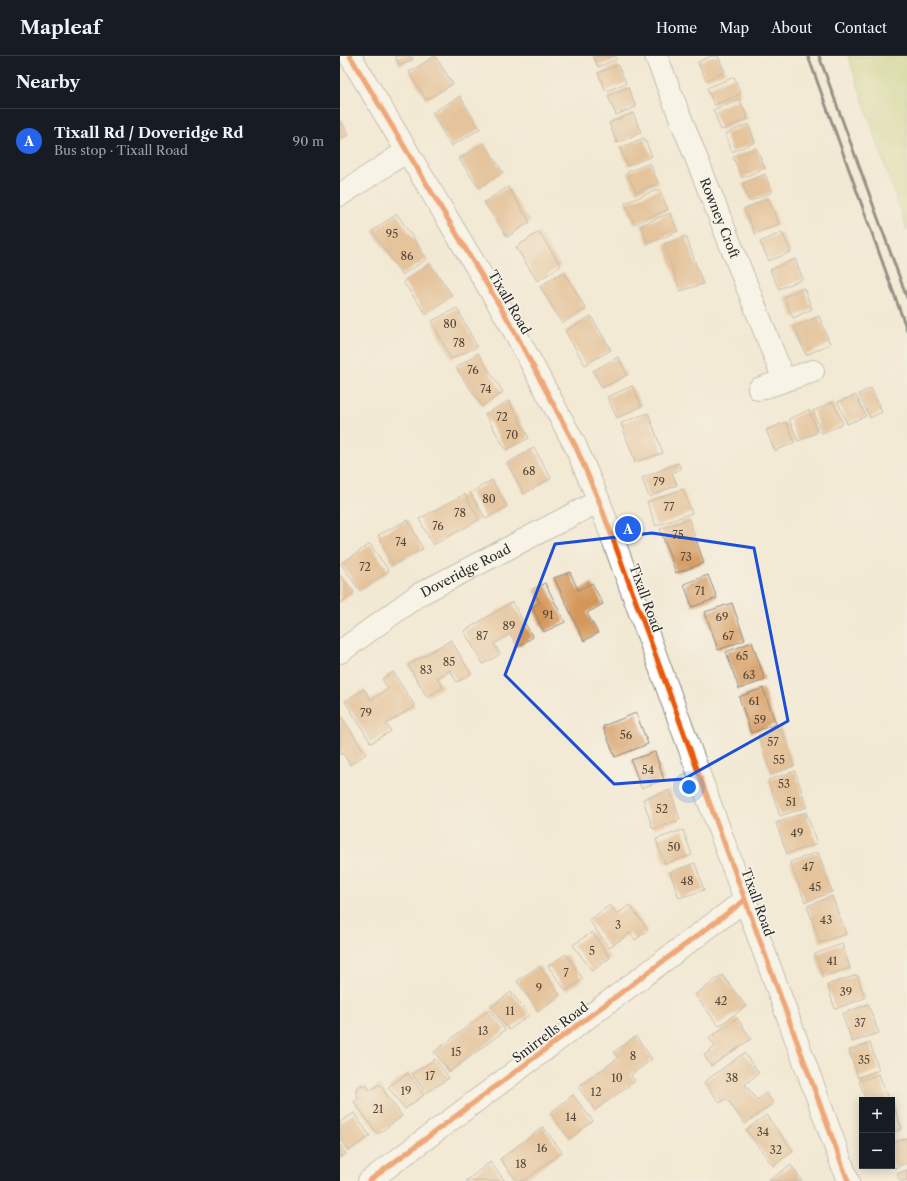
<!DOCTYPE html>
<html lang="en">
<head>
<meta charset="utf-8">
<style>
  :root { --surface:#171b24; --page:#20242c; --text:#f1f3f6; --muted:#9ea1a6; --line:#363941; --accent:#2563eb }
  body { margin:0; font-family:"Libre Caslon Text",serif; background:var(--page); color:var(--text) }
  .controls { position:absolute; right:12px; bottom:12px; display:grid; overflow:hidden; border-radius:0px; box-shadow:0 2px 10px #0003 }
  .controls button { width:36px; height:36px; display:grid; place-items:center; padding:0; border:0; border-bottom:1px solid var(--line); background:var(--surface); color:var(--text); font:20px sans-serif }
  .you { position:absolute; left:349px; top:731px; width:14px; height:14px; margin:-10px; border:3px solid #fff; border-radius:50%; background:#1a73e8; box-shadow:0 0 0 6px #1a73e833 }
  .badge { display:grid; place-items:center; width:26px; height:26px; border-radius:50%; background:var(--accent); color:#fff; font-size:13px; font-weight:700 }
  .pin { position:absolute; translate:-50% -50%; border:2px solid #fff; box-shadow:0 1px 4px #0006 }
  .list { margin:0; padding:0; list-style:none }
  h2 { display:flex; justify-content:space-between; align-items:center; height:52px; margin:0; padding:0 16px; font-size:17px }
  h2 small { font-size:13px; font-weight:400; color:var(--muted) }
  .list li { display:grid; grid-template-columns:26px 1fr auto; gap:12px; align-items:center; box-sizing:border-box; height:64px; padding:0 16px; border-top:1px solid var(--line) }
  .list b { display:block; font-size:15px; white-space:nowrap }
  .list p { margin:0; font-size:13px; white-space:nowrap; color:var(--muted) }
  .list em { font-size:13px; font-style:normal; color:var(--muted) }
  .map { position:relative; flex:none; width:567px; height:1125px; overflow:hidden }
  header { display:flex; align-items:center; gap:24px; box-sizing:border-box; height:56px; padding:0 20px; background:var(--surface); border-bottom:1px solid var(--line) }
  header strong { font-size:19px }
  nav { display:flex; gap:22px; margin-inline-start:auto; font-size:14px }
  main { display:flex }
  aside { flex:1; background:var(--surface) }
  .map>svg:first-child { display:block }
</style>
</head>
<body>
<header>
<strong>Mapleaf</strong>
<nav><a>Home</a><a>Map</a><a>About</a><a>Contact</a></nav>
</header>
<main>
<aside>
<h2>Nearby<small></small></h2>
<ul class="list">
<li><span class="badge">A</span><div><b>Tixall Rd / Doveridge Rd</b><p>Bus stop · Tixall Road</p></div><em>90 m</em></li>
</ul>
</aside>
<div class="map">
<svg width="567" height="1125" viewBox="0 0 567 1125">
  <rect width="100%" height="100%" fill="#f7f3e8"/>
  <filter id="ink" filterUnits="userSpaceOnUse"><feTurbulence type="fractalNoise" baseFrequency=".025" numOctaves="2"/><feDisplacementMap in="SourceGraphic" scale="8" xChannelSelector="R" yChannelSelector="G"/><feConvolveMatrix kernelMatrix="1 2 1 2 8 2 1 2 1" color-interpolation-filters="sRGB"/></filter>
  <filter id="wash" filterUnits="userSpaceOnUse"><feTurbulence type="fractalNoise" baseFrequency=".012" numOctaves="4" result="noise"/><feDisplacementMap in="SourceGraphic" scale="16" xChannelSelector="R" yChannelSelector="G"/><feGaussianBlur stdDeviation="0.9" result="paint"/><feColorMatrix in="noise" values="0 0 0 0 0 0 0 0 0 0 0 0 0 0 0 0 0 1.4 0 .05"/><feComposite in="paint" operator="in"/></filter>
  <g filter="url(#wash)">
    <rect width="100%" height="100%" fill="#f2e9d4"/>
    <path fill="#b8c96c" stroke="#727a4c" d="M508 0H567V174Z"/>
    <g id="blocks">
      <g fill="#d4975a">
        <path d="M55 0H71L73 3 60 10Z"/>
        <path d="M95 0 113 28 86 44 69 16Z"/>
        <path d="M253 0H275L277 3 258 11Z"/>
        <path d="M371 0H378L385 16 366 24 358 6Z"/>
        <path d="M278 9 286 27 266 35 258 17Z"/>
        <path d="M394 21 401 38 374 49 367 32Z"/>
        <path d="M288 31 296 51 276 59 268 40Z"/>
        <path d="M120 40 140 73 111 90 92 57Z"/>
        <path d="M399 43 408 63 381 74 373 54Z"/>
        <path d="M293 57 301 76 277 87 269 67Z"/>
        <path d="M0 65H1L9 78 0 84Z"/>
        <path d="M408 68 415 86 392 96 385 78Z"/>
        <path d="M304 82 312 100 288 110 280 92Z"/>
        <path d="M144 87 163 116 139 132 119 103Z"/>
        <path d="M416 92 425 112 402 122 393 101Z"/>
        <path d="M310 107 318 127 296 136 287 116Z"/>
        <path d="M425 118 432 136 410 145 402 128Z"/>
        <path d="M168 131 190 166 167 181 144 146Z"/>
        <path d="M319 133 328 154 294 168 285 147Z"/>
        <path d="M428 142 439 168 415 178 404 153Z"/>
        <path d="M330 157 338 175 308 188 301 169Z"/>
        <path d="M57 158 87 203 62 219 32 175Z"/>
        <path d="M199 176 221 210 197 225 176 191Z"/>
        <path d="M442 176 451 196 429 205 420 186Z"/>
        <path d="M346 180 363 228 340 235 324 188Z"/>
        <path d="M455 203 463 223 439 233 430 214Z"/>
        <path d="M90 208 112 239 86 258 63 226Z"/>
        <path d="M224 216 246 253 222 267 200 230Z"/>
        <path d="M464 232 472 253 453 262 444 241Z"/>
        <path d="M117 252 137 291 111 303 92 265Z"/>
        <path d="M251 260 271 294 245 309 225 275Z"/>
        <path d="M479 260 490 288 466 299 454 271Z"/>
        <path d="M138 297 163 336 142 350 116 312Z"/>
        <path d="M278 301 287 319 262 332 253 315Z"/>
        <path d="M292 330 302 350 277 362 267 341Z"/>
        <path d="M531 332 542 356 530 362 519 338Z"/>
        <path d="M516 339 526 360 507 368 498 346Z"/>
        <path d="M169 345 189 382 166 394 145 358Z"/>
        <path d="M493 346 503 368 482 377 473 355Z"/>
        <path d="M469 354 478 376 458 385 449 363Z"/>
        <path d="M308 357 323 397 295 406 281 367Z"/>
        <path d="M446 366 455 386 435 395 426 374Z"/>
        <path d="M194 392 211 422 184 438 167 407Z"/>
        <path d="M338 407 341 413 332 417 337 429 309 441 302 422Z"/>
        <path d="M152 424 167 450 146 463 130 437Z"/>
        <path d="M343 433 352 457 316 470 307 446Z"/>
        <path d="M125 438 139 464 93 489 79 463Z"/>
        <path d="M349 463 364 507 336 517 320 473Z"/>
        <path d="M68 464 83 493 53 509 38 479Z"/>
        <path d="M30 488 49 515 20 535 1 508Z"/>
        <path d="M230 516 238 534 252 527 263 548 247 557 258 577 244 585 214 522Z"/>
        <path d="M0 519 14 536 0 547Z"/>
        <path d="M368 519 377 542 352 551 344 528Z"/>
        <path d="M205 527 225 566 204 576 192 551 200 547 193 533Z"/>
        <path d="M172 546 193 581 178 591 170 578 154 588 160 598 143 608 124 575Z"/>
        <path d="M392 547 405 584 378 594 365 556Z"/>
        <path d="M111 584 131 618 117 626 110 614 97 622 103 631 87 641 68 609Z"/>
        <path d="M412 586 425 624 399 633 386 596Z"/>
        <path d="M53 616 75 650 46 668 51 675 31 687 5 645 24 633 31 644 48 633 42 623Z"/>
        <path d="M423 632 436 668 411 677 399 641Z"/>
        <path d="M296 657 308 688 275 701 263 670Z"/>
        <path d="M1 660 26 698 10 709 3 697 0 699V661Z"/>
        <path d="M441 672 454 710 431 718 418 680Z"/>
        <path d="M315 696 324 724 301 732 291 704Z"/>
        <path d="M455 715 467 751 440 760 428 724Z"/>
        <path d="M330 734 340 764 313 773 303 743Z"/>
        <path d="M466 756 477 788 447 798 436 767Z"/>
        <path d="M343 774 352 799 325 808 316 783Z"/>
        <path d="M478 796 492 836 465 846 450 806Z"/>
        <path d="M355 807 364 834 339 842 330 816Z"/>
        <path d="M492 840 506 878 480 887 467 850Z"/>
        <path d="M270 849 277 858 290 849 308 874 295 884 290 877 269 892 249 864Z"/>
        <path d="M252 876 270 902 252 915 233 889Z"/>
        <path d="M502 888 510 912 483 921 475 898Z"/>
        <path d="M226 898 243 923 226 935 208 910Z"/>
        <path d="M199 910 220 939 198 955 177 925Z"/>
        <path d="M382 919 406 950 379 970 355 939Z"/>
        <path d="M517 919 525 942 495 953 487 929Z"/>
        <path d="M171 936 189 959 169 974 151 951Z"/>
        <path d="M528 948 539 977 512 986 502 958Z"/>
        <path d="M149 954 165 974 110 1016 94 996Z"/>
        <path d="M397 962 411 983 371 1010 364 999 375 991 369 982Z"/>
        <path d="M296 980 312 1003 291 1019 295 1025 255 1054 238 1031 278 1002 274 996Z"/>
        <path d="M530 987 539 1014 518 1022 509 994Z"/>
        <path d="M404 997 419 1017 405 1028 417 1044 426 1037 433 1047 405 1068 386 1042 380 1047 364 1026Z"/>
        <path d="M95 1003 109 1022 86 1037 72 1018Z"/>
        <path d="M68 1017 84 1039 65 1053 48 1031Z"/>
        <path d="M539 1018 548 1043 544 1044H526L519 1025Z"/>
        <path d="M39 1028 62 1060 38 1078 14 1046 19 1042 16 1038V1033L21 1029 27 1030 30 1035Z"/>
        <path d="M233 1039 253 1065 229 1083 210 1057Z"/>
        <path d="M552 1045 562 1073 552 1077Z"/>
        <path d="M14 1057 30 1080 8 1095 0 1084V1066Z"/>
        <path d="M426 1059 453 1095 433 1110 406 1074Z"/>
        <path d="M203 1071 222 1096 184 1125H177L160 1103Z"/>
        <path d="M567 1082V1107L554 1112 552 1106V1087Z"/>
        <path d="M0 1089 6 1098 0 1102Z"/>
        <path d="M150 1106 165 1125H126Z"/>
        <path d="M451 1109 462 1125H428Z"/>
        <path d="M567 1114V1125H560L557 1118Z"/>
      </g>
    </g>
  </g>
  <g filter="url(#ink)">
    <use href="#blocks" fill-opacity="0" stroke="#8e8a80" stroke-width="1"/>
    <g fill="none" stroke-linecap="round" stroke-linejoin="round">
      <defs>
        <g id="minor">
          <path d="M10 0 170 267 235 389 259 445 508 1125"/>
          <path id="s1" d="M316 0 444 324"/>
          <path d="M0 139 67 95"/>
          <path d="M419 333 473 315"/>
          <path id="s2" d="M0 596 78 539 259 445"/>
          <path d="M29 1125 405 844"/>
        </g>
      </defs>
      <use href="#minor" stroke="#8e8a80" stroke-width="24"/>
      <use href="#minor" stroke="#fff" stroke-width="22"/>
      <g stroke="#2b2b2b" stroke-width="3">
        <path d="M468 0 567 274"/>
        <path d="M479 0 567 242"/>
      </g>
      <defs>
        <g id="cycleway">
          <path d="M10 0 170 267 235 389 259 445 508 1125"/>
          <path d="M29 1125 405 844"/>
        </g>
      </defs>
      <use href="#cycleway" stroke="#f7f3e8" stroke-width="8"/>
      <use href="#cycleway" stroke="#e8590c" stroke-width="5"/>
    </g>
  </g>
  <path d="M0 0H567V1125H0ZM312 477 414 492 448 665 344 723 274 728 165 619 215 488Z" fill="#f2e9d4" fill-opacity=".55" fill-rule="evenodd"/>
  <path fill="none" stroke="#1d4ed8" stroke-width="3" stroke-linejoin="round" d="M312 477 414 492 448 665 344 723 274 728 165 619 215 488Z"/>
  <g text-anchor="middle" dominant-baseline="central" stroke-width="3" stroke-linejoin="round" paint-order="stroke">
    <g font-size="11" fill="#554637">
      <text x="52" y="178">95</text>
      <text x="67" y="200">86</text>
      <text x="110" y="268">80</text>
      <text x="119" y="287">78</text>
      <text x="133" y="314">76</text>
      <text x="146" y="333">74</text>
      <text x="162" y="361">72</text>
      <text x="172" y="379">70</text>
      <text x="189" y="415">68</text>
      <text x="319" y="426">79</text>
      <text x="149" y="443">80</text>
      <text x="329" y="451">77</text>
      <text x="120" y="457">78</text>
      <text x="98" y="470">76</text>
      <text x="338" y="479">75</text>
      <text x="61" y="486">74</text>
      <text x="346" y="501">73</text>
      <text x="25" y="511">72</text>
      <text x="360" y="535">71</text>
      <text x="208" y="559">91</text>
      <text x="382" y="561">69</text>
      <text x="169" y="570">89</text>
      <text x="142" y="580">87</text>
      <text x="388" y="580">67</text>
      <text x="402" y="600">65</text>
      <text x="109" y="606">85</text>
      <text x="86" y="614">83</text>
      <text x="409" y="619">63</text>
      <text x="414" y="645">61</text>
      <text x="26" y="657">79</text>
      <text x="420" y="664">59</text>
      <text x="286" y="679">56</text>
      <text x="433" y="686">57</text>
      <text x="439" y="704">55</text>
      <text x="308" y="714">54</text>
      <text x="444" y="728">53</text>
      <text x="451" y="746">51</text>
      <text x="322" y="753">52</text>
      <text x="457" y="777">49</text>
      <text x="334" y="791">50</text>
      <text x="468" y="811">47</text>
      <text x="347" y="825">48</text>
      <text x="475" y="831">45</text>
      <text x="486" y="864">43</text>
      <text x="278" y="869">3</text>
      <text x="252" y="895">5</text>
      <text x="492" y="905">41</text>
      <text x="226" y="917">7</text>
      <text x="199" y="932">9</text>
      <text x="506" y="936">39</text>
      <text x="381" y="945">42</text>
      <text x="170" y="955">11</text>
      <text x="520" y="967">37</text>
      <text x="143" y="975">13</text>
      <text x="116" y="996">15</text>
      <text x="293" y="1000">8</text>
      <text x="524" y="1004">35</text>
      <text x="90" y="1020">17</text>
      <text x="277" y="1022">10</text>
      <text x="392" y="1022">38</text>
      <text x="66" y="1035">19</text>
      <text x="256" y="1036">12</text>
      <text x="38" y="1053">21</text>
      <text x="231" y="1061">14</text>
      <text x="423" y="1076">34</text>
      <text x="202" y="1092">16</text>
      <text x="436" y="1094">32</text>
      <text x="181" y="1108">18</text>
    </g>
    <g font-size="13" fill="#2b2b2b" stroke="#f7f3e8">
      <text stroke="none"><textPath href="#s1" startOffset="174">Rowney Croft</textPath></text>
      <text transform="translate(170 246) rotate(60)">Tixall Road</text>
      <text stroke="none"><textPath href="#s2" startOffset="150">Doveridge Road</textPath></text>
      <text transform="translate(306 542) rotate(70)">Tixall Road</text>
      <text transform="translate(418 846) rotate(70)">Tixall Road</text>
      <text transform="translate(210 976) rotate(-37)">Smirrells Road</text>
    </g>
  </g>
</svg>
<div class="controls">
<button>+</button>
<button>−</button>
</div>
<div class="you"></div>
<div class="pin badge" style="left:288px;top:473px">A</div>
</div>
</main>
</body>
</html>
